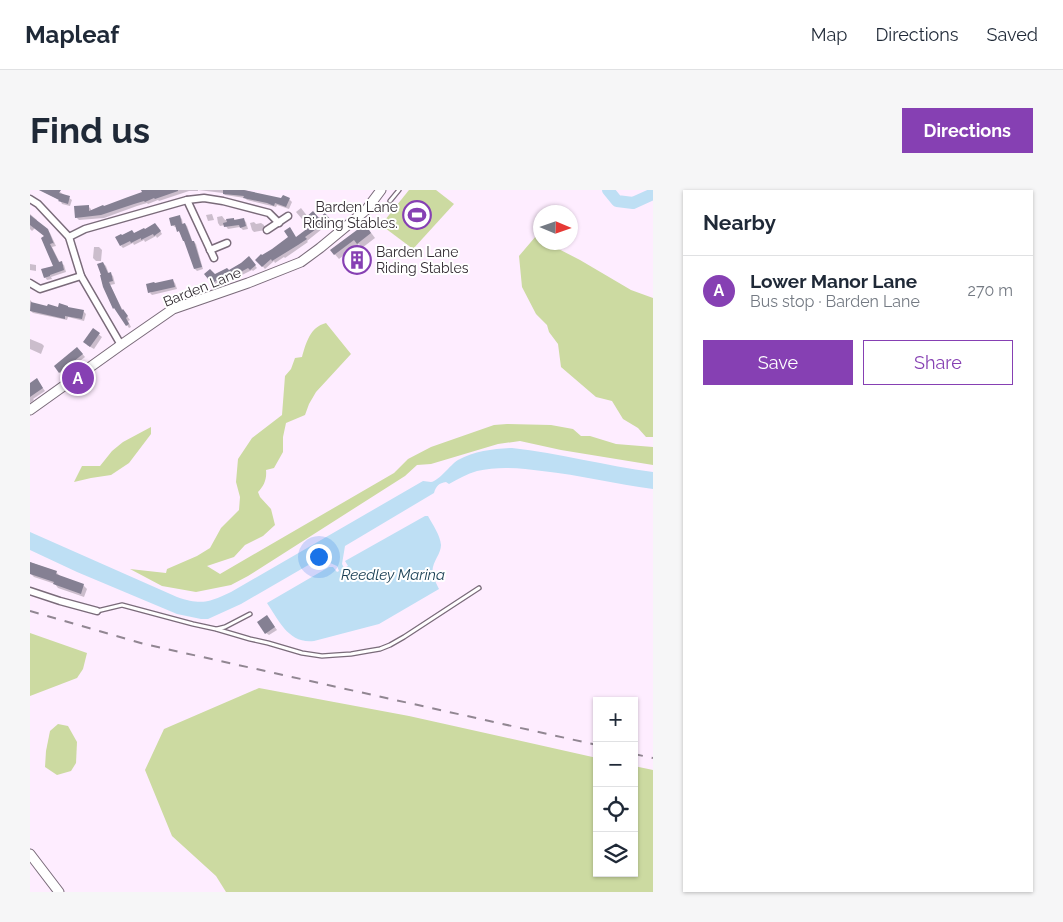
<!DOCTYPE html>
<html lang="en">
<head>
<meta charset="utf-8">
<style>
  :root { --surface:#fff; --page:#f6f6f7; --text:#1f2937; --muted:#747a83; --line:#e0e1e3; --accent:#8640b3 }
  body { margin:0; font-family:Raleway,sans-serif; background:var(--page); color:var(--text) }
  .controls { position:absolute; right:15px; bottom:15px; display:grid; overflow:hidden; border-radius:0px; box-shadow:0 1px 4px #0004 }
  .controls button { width:45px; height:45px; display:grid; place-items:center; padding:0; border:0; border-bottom:1px solid var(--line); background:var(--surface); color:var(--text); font:25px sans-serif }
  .compass { position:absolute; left:503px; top:15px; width:45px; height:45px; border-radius:50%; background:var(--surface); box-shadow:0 1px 4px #0004; rotate:92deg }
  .you { position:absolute; left:288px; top:366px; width:18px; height:18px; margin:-12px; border:4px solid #fff; border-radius:50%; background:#1a73e8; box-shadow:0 0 0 8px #1a73e833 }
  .badge { display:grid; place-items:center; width:32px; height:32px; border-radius:50%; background:var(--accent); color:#fff; font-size:16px; font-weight:700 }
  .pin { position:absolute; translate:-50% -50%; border:2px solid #fff; box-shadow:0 1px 5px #0006 }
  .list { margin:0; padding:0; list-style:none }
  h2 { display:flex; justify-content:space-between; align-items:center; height:65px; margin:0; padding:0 20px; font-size:21px }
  h2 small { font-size:16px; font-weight:400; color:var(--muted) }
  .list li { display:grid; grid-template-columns:32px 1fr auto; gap:15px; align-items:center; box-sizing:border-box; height:70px; padding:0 20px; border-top:1px solid var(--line) }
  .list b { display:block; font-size:19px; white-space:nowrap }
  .list p { margin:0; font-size:16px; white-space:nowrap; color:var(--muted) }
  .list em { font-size:16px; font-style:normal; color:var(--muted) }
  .actions { display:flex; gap:10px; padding:15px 20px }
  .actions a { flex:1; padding:11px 0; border:1px solid var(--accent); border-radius:0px; text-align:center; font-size:18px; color:var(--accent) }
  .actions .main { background:var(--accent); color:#fff }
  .icon { flex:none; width:28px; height:28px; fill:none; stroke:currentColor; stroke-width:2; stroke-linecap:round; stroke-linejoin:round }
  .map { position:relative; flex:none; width:623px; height:702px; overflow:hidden; border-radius:0px }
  header { display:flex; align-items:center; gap:30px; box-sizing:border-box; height:70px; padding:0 25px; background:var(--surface); border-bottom:1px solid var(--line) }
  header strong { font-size:24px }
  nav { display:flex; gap:28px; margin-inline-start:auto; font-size:18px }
  .intro { display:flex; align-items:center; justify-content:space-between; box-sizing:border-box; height:120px; padding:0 30px }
  h1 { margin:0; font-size:35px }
  .button { padding:12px 22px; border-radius:0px; background:var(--accent); color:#fff; font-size:18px; font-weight:700 }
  main { display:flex; gap:30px; padding:0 30px }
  aside { flex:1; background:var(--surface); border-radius:0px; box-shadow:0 1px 4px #0004 }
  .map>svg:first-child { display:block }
</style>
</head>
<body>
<header>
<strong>Mapleaf</strong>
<nav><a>Map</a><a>Directions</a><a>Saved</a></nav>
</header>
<div class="intro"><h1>Find us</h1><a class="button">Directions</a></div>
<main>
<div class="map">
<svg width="623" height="702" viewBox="0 0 623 702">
  <rect width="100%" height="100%" fill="#feedff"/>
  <g fill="#ccdaa1">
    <path d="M379 0H406L424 14 383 59 351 35Z"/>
    <path d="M506 46 510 49V52L517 53 550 70 601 100 623 108V247H616L608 238 593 229 582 211 566 207 531 177 528 154 519 142 517 135 506 124 492 97 489 66Z"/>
    <path d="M296 133 321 164 286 202 279 214 275 225 256 233 253 247V262L244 278 236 280C237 289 234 296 228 302L230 307 241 319 245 335 233 346 215 355 204 367 177 376 190 384 364 283 378 269 401 257 464 235 477 234 521 235 543 239 551 246H560L586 254 623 257V275L531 260 490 251 468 254 401 274 387 275 375 286 218 386 201 395 166 402 132 396 100 379 136 383 137 379 167 366 180 358 191 338 209 320 210 307 206 292 208 269 222 248 252 225 255 186 261 179 265 168 272 167C276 153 280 137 296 133Z"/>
    <path d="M121 237V244L99 273 81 285 61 288 44 292 52 276H70L82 261 93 252Z"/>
    <path d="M0 443 57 463 53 479 47 488 0 506Z"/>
    <path d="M229 498 379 526 567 568V683H604V576L623 580V702H196L186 686 142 646 115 580 134 539Z"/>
    <path d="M28 534 38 536 47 552 46 573 41 581 27 585 15 577 16 561 20 541Z"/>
  </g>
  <path fill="#bedff4" d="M482 258C529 263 576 276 623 282V299C586 294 550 285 512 281 491 278 468 276 447 281 437 284 428 289 419 294L416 292C409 293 406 296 404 303L315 356 312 374 314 378 318 376 315 371 395 326H398C403 335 410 345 411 355 411 365 400 374 403 385 404 389 407 395 409 399L349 434 284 451C259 454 249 431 237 413L299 377H303L307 382 309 381 307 376 291 369 287 370 211 414 178 429H171L147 424 47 382 0 360V342L147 407C171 415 178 413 201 402L393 291C396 291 398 292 401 292 409 291 420 275 428 270 445 261 463 259 482 258Z"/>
  <g fill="#0003">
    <path d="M9 0H25L30 2 42 10 40 16 32 14 30 10Z"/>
    <path d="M113 0H214L252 10 259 9 262 12 259 19 247 15 246 17 217 10 215 8 195 5 193 3 168 0V1H159L129 11 128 10 118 14 117 13 107 16 74 28 49 30 46 27 58 16 61 19V21L74 18 114 2Z"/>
    <path d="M271 18 278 27 289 30 295 25 302 32 293 40 292 39 277 51 278 52 255 68 254 67 245 73 244 71 235 79 227 70 267 48 284 35 276 26 272 29 266 22Z"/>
    <path d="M0 24 7 30 6 31 20 43 26 56 22 57 30 73H31L34 75 36 82 21 87 22 89 17 90 15 87 25 76 16 47 5 38 2 41 0 39Z"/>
    <path d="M182 24 184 30 178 31 176 25Z"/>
    <path d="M149 26 152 29 153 35 155 34 157 36 163 53 164 52 166 54 173 79 167 81 165 79 156 53 154 51 147 37H145L142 35Z"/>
    <path d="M192 26 195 30 204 29 206 31 213 29 216 32 218 39 213 40 210 37 198 39 195 35 190 36 188 33 187 27Z"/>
    <path d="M224 32 226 34 231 33 234 35 235 40 224 42 222 40 220 33Z"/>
    <path d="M128 37 132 44 127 48 126 46 115 52 114 50 104 55 103 53 93 58 91 56 104 44Z"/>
    <path d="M339 40 345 48 332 58 329 54 309 69 302 61Z"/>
    <path d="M64 57H69L72 60 71 71H66L63 68Z"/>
    <path d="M332 65 338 73 328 81 319 70Z"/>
    <path d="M219 68 227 78 223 81 222 80 210 86 208 84 197 91 194 88 185 95 176 84 185 86 199 81Z"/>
    <path d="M73 73 76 76 79 84 80 83 83 86 85 94 80 95 93 121 100 130 98 131 101 137 99 138 87 120Z"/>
    <path d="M0 74 6 75V81L0 80Z"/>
    <path d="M142 90 145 93 147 99 122 105 120 103Z"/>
    <path d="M0 110 2 112 1 113 18 118 53 121 56 124 54 131 38 127 37 130 3 123 0 120Z"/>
    <path d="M63 140 72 147 64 159 57 155Z"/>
    <path d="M0 149 12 154 14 156 11 164 0 159Z"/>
    <path d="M50 161 55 167 32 185 30 182Z"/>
    <path d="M7 190 15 201 3 209 4 210 0 213V194Z"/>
    <path d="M0 372 26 382 30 386 53 395 57 399 54 407 28 398 25 394 4 387 0 383Z"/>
    <path d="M239 429 247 440 239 445 236 443Z"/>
  </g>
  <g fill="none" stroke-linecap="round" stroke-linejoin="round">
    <path stroke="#bedff4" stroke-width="12" d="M578 0 587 11 603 13 623 4"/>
  </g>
  <g fill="#858093">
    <path d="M9 0H31L29 3 40 6 38 14 28 11 29 10Z"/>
    <path d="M111 0H148V1L125 9 124 8 115 12 114 11 104 14 71 25 45 28 44 16 59 15V21L73 15 74 16 98 7 112 2Z"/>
    <path d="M193 0H214L251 8 253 5 260 8 256 17 245 13 244 16 237 13 213 8 214 6 193 4Z"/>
    <path d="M283 21 289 28 295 23 300 29 290 38 289 37 275 47 277 49 268 55 242 71 241 69 232 77 225 70 231 64 232 65 242 59 258 47 254 41 260 37 266 47 282 35 275 28Z"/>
    <path d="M0 25 18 39 24 54 23 53 20 54 29 72 32 71 34 80 20 85V86L14 88 11 79 23 76 11 48 14 46 0 35Z"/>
    <path d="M150 25 152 34 155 33 162 51H164L172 77 164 79 154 51H153L149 41 147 42 145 35 141 36 139 28Z"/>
    <path d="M204 28V30L214 28 216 36 210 38 209 35 194 37 193 33 197 32 196 29Z"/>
    <path d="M125 33 131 41 124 46 123 44 111 50V48L101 53 100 51 90 56 85 47 91 44 92 45 102 40 104 43 114 38 115 39Z"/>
    <path d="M335 34 341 43 327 54 324 50 304 65 300 60Z"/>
    <path d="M329 61 336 70 324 79 317 70Z"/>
    <path d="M219 66 226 75 220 80 218 78 207 84 206 82 193 89 192 86 182 94 174 84 180 79 185 84 197 78 199 80 211 73Z"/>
    <path d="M73 72 78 83 81 82 83 91 79 92 92 120 93 119 98 126 96 128 99 134 96 136 84 118 83 119 73 97 70 85H71L67 74Z"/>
    <path d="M143 89 145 97 118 103 116 94 124 92 125 93Z"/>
    <path d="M1 112 17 116 18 114 28 117 29 113 38 116V117L54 120 52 129 35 126V129L0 121Z"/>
    <path d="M63 138 70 143 60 157 53 152Z"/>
    <path d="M47 157 53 164 29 183 24 176Z"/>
    <path d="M7 188 13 198 0 207V193Z"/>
    <path d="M0 372 27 381 26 384 54 394 51 404 23 394 24 392 0 384Z"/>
    <path d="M237 425 245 437 235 444 227 432Z"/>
  </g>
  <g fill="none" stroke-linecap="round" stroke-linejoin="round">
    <defs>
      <g id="lane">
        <path d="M360 11 369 0"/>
        <path d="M67 421 92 415 163 434 186 439 220 449 238 453 272 463 292 466 306 465 321 464 338 461 350 459 360 455 374 447 449 398"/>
        <path d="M187 439 195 437 220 424"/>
      </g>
      <g id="street">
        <path d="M0 9 8 14 39 47 51 86 91 155"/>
        <path d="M157 10 184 68"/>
        <path d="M237 40 258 26"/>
        <path d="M39 47 55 39 157 10 174 8 193 11 239 23 249 33"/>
        <path d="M180 60 197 53"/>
        <path d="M0 93 10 99 51 86"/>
        <path d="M0 401 30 411 67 421"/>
      </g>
      <g id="secondary">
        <path d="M0 220 91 155 143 119 218 93 271 72 290 58 336 20 351 0"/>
        <path d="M0 664 29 702"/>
      </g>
    </defs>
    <use href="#lane" stroke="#7a6b7a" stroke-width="5.5"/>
    <use href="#street" stroke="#7a6b7a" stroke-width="9"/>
    <use href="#secondary" stroke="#7a6b7a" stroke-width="11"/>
    <use href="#lane" stroke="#fff" stroke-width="3"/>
    <use href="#street" stroke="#fff" stroke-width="6"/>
    <use href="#secondary" stroke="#fff" stroke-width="9"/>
    <g stroke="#918692" stroke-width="2" stroke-dasharray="9 9" stroke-linecap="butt">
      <path d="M0 421 114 454 567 555"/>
      <path d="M604 564 623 568"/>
    </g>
  </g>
  <defs>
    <symbol id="stadium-ring" viewBox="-11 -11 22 22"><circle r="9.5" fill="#fff" stroke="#8640b3" stroke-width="1.5"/><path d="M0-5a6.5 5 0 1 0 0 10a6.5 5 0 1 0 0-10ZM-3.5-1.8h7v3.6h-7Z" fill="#8640b3"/></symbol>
    <symbol id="building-ring" viewBox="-11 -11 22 22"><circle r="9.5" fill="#fff" stroke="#8640b3" stroke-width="1.5"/><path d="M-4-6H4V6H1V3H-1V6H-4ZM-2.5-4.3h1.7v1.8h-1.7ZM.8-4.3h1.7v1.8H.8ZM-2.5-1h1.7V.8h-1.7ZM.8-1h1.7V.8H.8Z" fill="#8640b3"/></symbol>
  </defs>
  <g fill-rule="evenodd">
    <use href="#stadium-ring" x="371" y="9" width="32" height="32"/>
    <use href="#building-ring" x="311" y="54" width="32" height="32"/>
  </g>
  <g text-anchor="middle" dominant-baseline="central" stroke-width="4" stroke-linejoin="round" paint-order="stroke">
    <g font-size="14" fill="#322b32" stroke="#fff" text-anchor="end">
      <text x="368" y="17">Barden Lane<tspan x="368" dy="16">Riding Stables.</tspan></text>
      <text x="346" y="62" text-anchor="start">Barden Lane<tspan x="346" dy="16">Riding Stables</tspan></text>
    </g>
    <g font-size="14" fill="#322b32" stroke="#fff">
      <text transform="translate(172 97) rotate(-22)">Barden Lane</text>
    </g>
    <g font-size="15" font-style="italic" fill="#173d52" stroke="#fff">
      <text x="363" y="385">Reedley Marina</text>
    </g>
  </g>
</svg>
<div class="controls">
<button>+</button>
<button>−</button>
<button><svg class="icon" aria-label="locate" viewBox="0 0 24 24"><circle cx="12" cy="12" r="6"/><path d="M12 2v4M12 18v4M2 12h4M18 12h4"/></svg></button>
<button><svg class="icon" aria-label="layers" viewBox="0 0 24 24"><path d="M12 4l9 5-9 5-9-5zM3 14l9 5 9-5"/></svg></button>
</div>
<svg class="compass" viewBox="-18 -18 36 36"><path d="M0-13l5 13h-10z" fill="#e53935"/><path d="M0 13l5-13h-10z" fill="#747a83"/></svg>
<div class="you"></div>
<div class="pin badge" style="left:48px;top:188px">A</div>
</div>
<aside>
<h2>Nearby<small></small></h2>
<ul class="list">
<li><span class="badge">A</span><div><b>Lower Manor Lane</b><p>Bus stop · Barden Lane</p></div><em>270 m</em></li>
</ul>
<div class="actions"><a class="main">Save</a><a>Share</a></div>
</aside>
</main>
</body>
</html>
